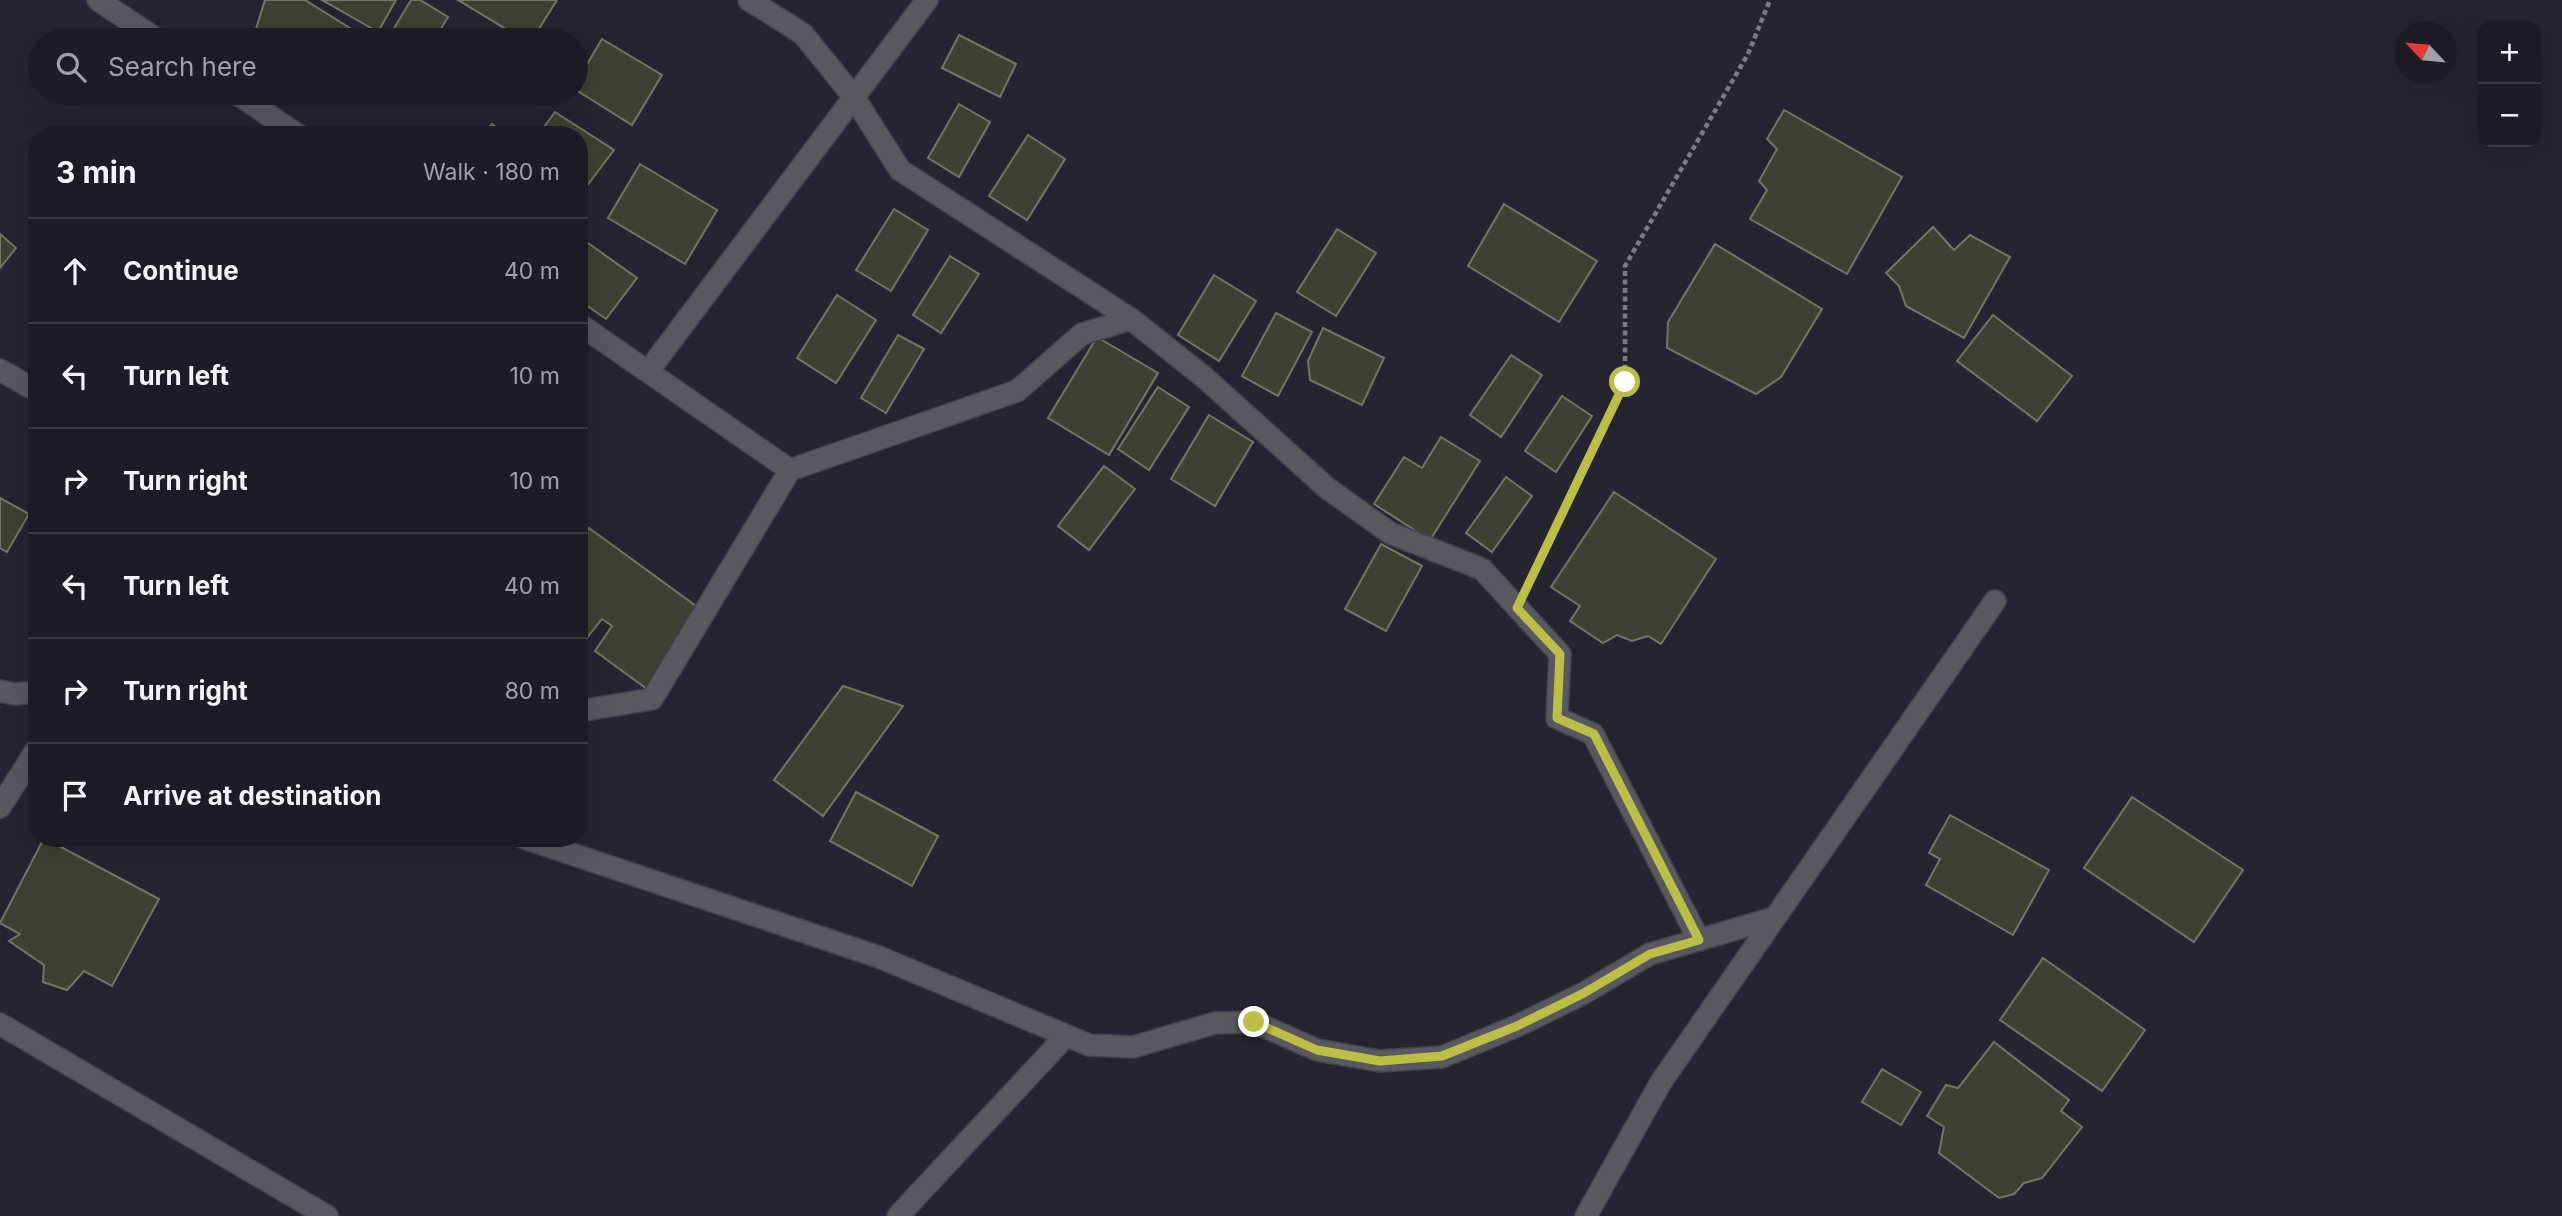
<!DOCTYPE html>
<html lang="en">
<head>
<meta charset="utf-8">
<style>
  :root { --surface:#1c1c25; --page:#25252d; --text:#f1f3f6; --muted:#a0a1a7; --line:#3a3a42 }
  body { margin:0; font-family:Inter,sans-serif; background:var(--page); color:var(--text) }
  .controls { position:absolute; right:21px; top:21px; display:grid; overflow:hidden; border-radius:14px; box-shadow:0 7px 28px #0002 }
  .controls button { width:63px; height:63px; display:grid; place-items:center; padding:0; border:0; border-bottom:2px solid var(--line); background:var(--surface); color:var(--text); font:35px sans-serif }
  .compass { position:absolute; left:2394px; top:21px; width:63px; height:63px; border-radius:50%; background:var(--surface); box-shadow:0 7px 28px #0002; rotate:296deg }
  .stop { position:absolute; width:21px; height:21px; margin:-16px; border:5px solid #bac045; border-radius:50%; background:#fff }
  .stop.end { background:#bac045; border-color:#fff; box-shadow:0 2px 7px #0008 }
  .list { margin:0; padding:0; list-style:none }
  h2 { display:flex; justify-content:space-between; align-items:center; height:91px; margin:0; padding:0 28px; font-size:30px }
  h2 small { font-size:23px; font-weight:400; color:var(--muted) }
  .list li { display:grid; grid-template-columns:46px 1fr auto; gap:21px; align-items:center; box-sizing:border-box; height:105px; padding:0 28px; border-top:2px solid var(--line) }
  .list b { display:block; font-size:26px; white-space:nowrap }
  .list em { font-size:23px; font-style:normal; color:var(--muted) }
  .icon { flex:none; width:38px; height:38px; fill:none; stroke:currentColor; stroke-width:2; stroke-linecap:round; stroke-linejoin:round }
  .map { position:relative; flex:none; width:2562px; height:1216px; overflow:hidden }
  .search { position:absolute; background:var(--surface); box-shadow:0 7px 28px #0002; left:28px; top:28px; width:560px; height:77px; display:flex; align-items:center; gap:18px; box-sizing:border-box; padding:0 24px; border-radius:38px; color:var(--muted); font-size:26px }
  .panel { position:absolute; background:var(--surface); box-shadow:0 7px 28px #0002; left:28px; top:126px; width:560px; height:721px; border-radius:28px }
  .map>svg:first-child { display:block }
</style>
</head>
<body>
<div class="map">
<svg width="2562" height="1216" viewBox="0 0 2562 1216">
  <rect width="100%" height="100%" fill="#252531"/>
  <g fill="#3f4033" stroke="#747566" stroke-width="2">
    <path d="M265 0H305L369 40H270L255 32Z"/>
    <path d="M322 0H396L378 32Z"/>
    <path d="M411 0H420L448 17 434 40H387Z"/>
    <path d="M458 0H557L532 40H524Z"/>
    <path d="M446 30 465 40H441Z"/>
    <path d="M959 35 1016 64 1000 97 942 68Z"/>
    <path d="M602 39 662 75 632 125 576 90V83Z"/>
    <path d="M959 104 990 122 959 177 928 158Z"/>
    <path d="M1784 110 1902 177 1847 274 1750 219 1767 190 1759 181 1777 149 1767 139Z"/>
    <path d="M555 112 614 150 586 187 579 183V135H538Z"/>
    <path d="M492 124 505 135H483Z"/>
    <path d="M1028 135 1065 159 1027 220 989 196Z"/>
    <path d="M640 164 717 210 685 264 608 218Z"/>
    <path d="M1504 204 1597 261 1559 322 1468 266Z"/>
    <path d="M894 209 928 230 891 291 856 270Z"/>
    <path d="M1933 227 1954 250 1970 235 2010 257 1964 338 1906 306 1899 286 1886 273Z"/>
    <path d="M1337 229 1376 253 1336 316 1297 292Z"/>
    <path d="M0 234 16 248 0 268Z"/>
    <path d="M588 243 637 278 606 319 579 300V255Z"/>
    <path d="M1715 244 1822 309 1781 377 1756 394 1667 348 1668 322Z"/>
    <path d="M950 256 979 274 941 333 913 315Z"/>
    <path d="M1214 275 1256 301 1219 361 1178 335Z"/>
    <path d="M837 295 876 320 836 383 797 358Z"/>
    <path d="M1276 313 1312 332 1278 396 1242 376Z"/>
    <path d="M1993 315 2072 376 2037 421 1957 361Z"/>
    <path d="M1323 328 1384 358 1362 405 1310 380 1308 361Z"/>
    <path d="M898 335 924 349 886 413 861 398Z"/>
    <path d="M1097 337 1158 373 1109 455 1048 418Z"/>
    <path d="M1511 355 1542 375 1501 437 1470 415Z"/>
    <path d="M1158 387 1189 407 1149 470 1118 449Z"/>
    <path d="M1562 396 1592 416 1556 472 1525 451Z"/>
    <path d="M1209 415 1253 442 1215 506 1171 479Z"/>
    <path d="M1441 437 1480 461 1430 540 1374 504 1404 457 1422 468Z"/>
    <path d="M1104 466 1135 489 1089 550 1058 526Z"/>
    <path d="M1506 477 1532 496 1492 552 1466 533Z"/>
    <path d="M1614 492 1716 559 1661 644 1648 636 1632 641 1617 635 1603 643 1570 621 1580 606 1551 587Z"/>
    <path d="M0 498 29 514 7 552 0 548Z"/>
    <path d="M589 528 703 611 647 689 595 651 612 626 602 619 586 639 579 634V542Z"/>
    <path d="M1381 544 1422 566 1386 631 1345 609Z"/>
    <path d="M843 686 903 706 823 816 774 780Z"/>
    <path d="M856 792 938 836 912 886 830 841Z"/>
    <path d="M2132 797 2243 870 2194 942 2084 868Z"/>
    <path d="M1950 815 2049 870 2013 935 1926 885 1940 859 1929 853Z"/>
    <path d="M44 838 159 899 112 986 84 971 67 990 43 982 44 965 9 941 20 934 0 923Z"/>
    <path d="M2043 958 2145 1030 2102 1091 2000 1020Z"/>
    <path d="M1994 1042 2069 1100 2061 1111 2082 1127 2042 1178 2024 1183 2014 1194 1999 1198 1939 1153 1944 1127 1927 1116 1946 1085 1958 1088Z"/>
    <path d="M1882 1069 1921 1092 1901 1125 1862 1102Z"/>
  </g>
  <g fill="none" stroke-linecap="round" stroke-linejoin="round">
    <defs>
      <g id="minor">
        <path d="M98 0 158 40"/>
        <path d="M749 0 803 34 853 96 900 170 1131 319"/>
        <path d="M236 93 298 135"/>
        <path d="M579 324 790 470"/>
        <path d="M0 370 37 391"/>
        <path d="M649 370 927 0"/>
        <path d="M0 691 15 694 37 692"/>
        <path d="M579 711 652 699 790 470 1017 391 1082 334 1131 319 1205 378 1327 488 1390 533 1482 569 1560 654 1557 718 1593 734 1699 940"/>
        <path d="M0 807 37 749"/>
        <path d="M524 838 879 957 1089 1045 1133 1047 1215 1023 1254 1022 1317 1050 1380 1061 1442 1057 1517 1026 1584 993 1650 954 1774 918"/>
        <path d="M0 1024 327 1216"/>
        <path d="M898 1216 1065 1037"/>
        <path d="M1586 1216 1661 1082 1995 601"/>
      </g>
    </defs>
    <use href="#minor" stroke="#42424d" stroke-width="24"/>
    <path stroke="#7c7c86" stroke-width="4.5" stroke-dasharray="5 3.5" stroke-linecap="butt" d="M1532 578 1625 382V266L1748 54 1770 0"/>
    <use href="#minor" stroke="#58585e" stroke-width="21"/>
  </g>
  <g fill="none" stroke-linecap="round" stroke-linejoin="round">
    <path stroke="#bac045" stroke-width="9" d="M1254 1022 1317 1050 1380 1061 1442 1056 1517 1026 1584 993 1650 954 1699 940 1594 734 1557 718 1560 654 1517 608 1625 382"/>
  </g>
</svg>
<div class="controls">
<button>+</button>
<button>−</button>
</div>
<svg class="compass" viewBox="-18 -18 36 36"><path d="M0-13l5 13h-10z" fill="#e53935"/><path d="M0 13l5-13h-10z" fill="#a0a1a7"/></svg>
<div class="stop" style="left:1625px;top:382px"></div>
<div class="stop end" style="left:1254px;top:1022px"></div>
<div class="search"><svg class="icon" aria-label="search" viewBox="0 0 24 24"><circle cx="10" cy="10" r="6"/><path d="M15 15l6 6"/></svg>Search here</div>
<section class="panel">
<h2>3 min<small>Walk · 180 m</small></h2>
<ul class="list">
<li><svg class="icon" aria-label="ahead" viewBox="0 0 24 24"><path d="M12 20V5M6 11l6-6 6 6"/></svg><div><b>Continue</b></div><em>40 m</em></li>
<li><svg class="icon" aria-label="left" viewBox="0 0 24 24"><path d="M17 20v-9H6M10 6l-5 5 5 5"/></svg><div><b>Turn left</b></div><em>10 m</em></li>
<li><svg class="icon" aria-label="right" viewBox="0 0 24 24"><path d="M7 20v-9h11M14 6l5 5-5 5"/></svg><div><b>Turn right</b></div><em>10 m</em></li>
<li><svg class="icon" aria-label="left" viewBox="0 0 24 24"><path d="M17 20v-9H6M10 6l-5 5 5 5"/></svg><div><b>Turn left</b></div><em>40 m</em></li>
<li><svg class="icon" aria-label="right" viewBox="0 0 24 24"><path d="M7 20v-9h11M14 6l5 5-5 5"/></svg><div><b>Turn right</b></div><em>80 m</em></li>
<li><svg class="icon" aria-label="arrive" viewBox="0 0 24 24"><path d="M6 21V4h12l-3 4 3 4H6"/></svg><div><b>Arrive at destination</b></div></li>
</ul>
</section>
</div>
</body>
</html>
